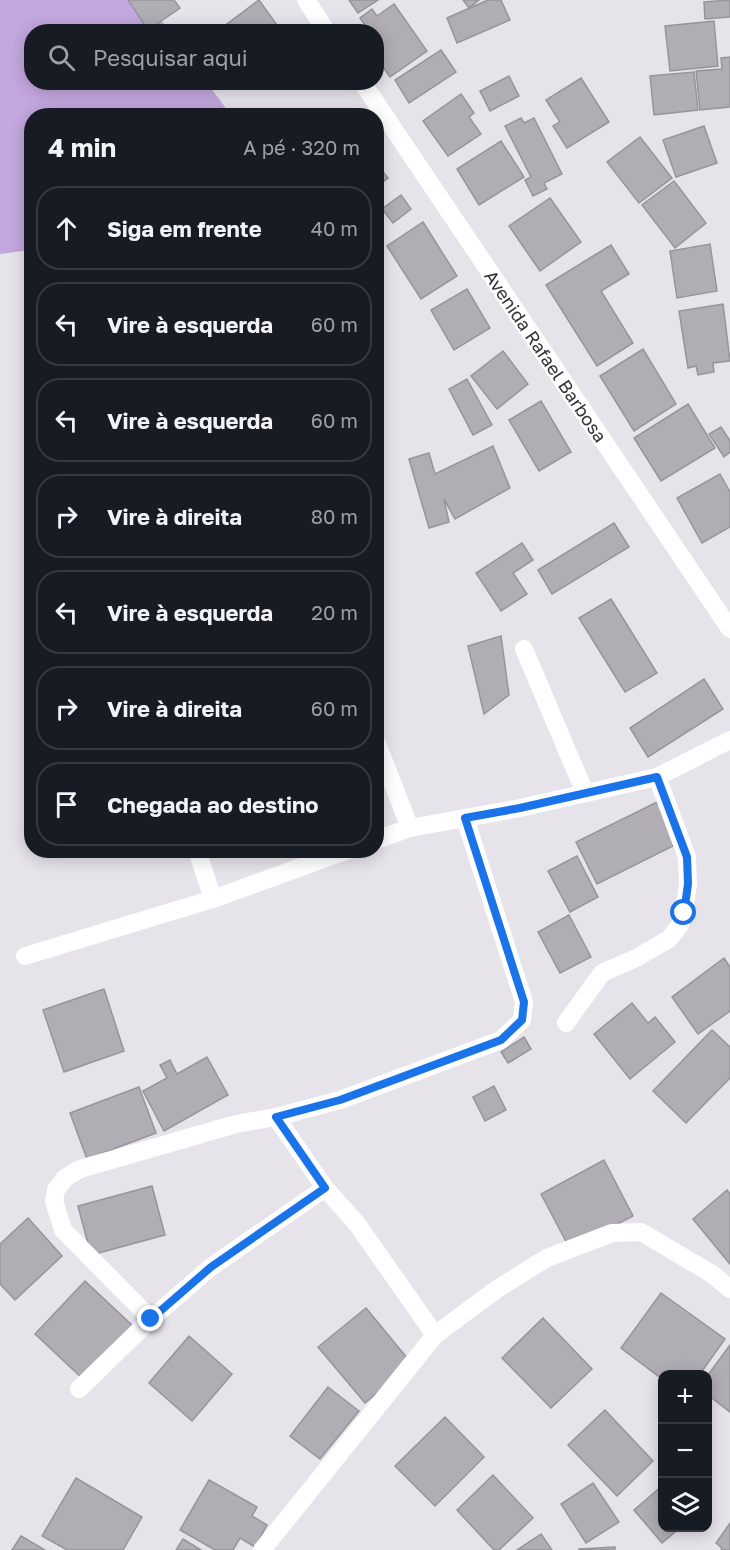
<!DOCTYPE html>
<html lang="pt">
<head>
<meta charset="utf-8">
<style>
  :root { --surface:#171b24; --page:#242831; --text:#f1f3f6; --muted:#9ea1a6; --line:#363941 }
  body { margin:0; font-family:"Golos Text",sans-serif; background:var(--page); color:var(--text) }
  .controls { position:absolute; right:18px; bottom:18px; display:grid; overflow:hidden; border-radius:12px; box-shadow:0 3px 15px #0003 }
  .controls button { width:54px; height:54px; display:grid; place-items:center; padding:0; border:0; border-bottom:2px solid var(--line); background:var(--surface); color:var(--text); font:30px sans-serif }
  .stop { position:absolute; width:18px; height:18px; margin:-14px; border:4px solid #1a73e8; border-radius:50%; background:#fff }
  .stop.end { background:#1a73e8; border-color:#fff; box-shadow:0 2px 6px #0008 }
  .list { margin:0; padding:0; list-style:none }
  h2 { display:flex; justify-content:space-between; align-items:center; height:78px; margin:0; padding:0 24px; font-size:26px }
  h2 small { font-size:20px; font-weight:400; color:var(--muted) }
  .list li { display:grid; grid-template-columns:39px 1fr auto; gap:18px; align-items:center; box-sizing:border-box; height:84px; margin:0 12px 12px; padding:0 12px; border:2px solid var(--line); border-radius:24px }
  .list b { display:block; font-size:22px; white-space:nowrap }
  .list em { font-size:20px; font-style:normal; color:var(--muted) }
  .icon { flex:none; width:33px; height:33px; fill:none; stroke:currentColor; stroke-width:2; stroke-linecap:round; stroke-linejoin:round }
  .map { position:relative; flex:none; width:730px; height:1550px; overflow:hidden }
  .search { position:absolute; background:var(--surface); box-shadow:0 3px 15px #0003; left:24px; top:24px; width:360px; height:66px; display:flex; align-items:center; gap:15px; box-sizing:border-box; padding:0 21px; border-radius:24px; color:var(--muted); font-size:22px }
  .panel { position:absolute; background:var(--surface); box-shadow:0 3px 15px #0003; left:24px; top:108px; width:360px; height:750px; border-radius:24px }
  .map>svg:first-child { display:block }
</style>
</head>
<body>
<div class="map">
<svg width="730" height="1550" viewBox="0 0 730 1550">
  <rect width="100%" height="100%" fill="#e6e3ea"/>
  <path fill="#c3a7df" d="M0 0H146L169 31 32 32V82L207 83 231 115 32 116 31 250 0 254Z"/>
  <g fill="#b0adb4" stroke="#97949b" stroke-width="1.5">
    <path d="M128 0H174L180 8 148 30Z"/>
    <path d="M259 0 282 32H233L227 24Z"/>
    <path d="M349 0H378L358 13Z"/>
    <path d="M463 0H479L469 8Z"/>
    <path d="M488 0H501L510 20 457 43 447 18Z"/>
    <path d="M730 0V17L705 19 704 2Z"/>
    <path d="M394 4 427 51 390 77 376 57V32H359L358 29 365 25 360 18 372 9 377 16Z"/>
    <path d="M714 21 718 66 670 71 665 26Z"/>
    <path d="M441 50 456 72 409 103 395 80Z"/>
    <path d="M730 57V107L700 110 696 71 722 69 721 58Z"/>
    <path d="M694 72 698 110 654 115 650 76Z"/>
    <path d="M509 76 519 96 490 111 480 91Z"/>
    <path d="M581 78 609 122 567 148 553 126 560 122 546 100Z"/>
    <path d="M461 94 474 113 469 117 481 134 448 156 423 121Z"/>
    <path d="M521 118 524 123 534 118 562 174 544 183 547 189 533 196 525 180 531 177 505 126Z"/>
    <path d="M704 126 717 163 676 177 663 140Z"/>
    <path d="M640 137 672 178 639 203 607 162Z"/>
    <path d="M501 141 524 177 479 205 457 169Z"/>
    <path d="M376 163 388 178 376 187Z"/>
    <path d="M674 181 706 223 675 248 642 205Z"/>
    <path d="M401 195 411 209 393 223 382 209Z"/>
    <path d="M550 198 581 242 540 271 509 226Z"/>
    <path d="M423 222 457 276 421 299 387 246Z"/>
    <path d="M710 244 717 291 677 298 670 251Z"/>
    <path d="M611 245 629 274 601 291 633 343 597 366 546 285Z"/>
    <path d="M467 289 490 328 454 350 431 310Z"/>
    <path d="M723 304 730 361 713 363 714 372 698 375 696 366 688 368 679 311Z"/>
    <path d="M643 349 676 404 634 431 600 376Z"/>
    <path d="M503 351 528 384 497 409 471 376Z"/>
    <path d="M467 379 492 425 473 435 449 389Z"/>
    <path d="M541 401 571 452 539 471 509 420Z"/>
    <path d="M688 404 715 448 661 481 634 438Z"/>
    <path d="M721 427 730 441V452L724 457 709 434Z"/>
    <path d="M493 446 510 488 455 519 444 499 449 522 429 528 409 459 429 453 435 474Z"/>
    <path d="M720 474 730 492V527L702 543 677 498Z"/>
    <path d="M614 523 629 547 552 594 538 570Z"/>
    <path d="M522 543 533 560 513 573 527 594 501 611 476 573Z"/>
    <path d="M611 599 657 673 625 692 579 618Z"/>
    <path d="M501 636 509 695 484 714 468 646Z"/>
    <path d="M704 679 723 709 648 757 630 728Z"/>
    <path d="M657 802 677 844 597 884 576 842Z"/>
    <path d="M577 856 598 897 570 912 548 871Z"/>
    <path d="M569 915 591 957 560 973 538 932Z"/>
    <path d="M724 958 730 967V1011L698 1034 672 997Z"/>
    <path d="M104 989 124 1051 64 1072 43 1010Z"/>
    <path d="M632 1003 648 1023 655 1017 675 1042 630 1079 594 1034Z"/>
    <path d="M712 1030 730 1047V1078L686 1123 653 1091Z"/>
    <path d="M524 1037 531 1049 508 1063 501 1052Z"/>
    <path d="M207 1057 228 1095 164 1131 143 1091 167 1078 160 1065 170 1060 177 1074Z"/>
    <path d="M494 1086 506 1110 485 1121 473 1097Z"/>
    <path d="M139 1087 156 1133 87 1159 70 1113Z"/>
    <path d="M604 1160 633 1216 570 1249 541 1194Z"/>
    <path d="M152 1186 165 1235 91 1255 78 1206Z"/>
    <path d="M727 1190 730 1194V1264L693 1219Z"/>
    <path d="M28 1218 62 1256 15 1300 0 1284V1244Z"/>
    <path d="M85 1281 134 1327 84 1380 35 1334Z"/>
    <path d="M661 1293 725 1339 700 1374H662V1379L621 1348Z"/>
    <path d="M366 1308 412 1364 365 1403 318 1347Z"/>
    <path d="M543 1318 592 1369 551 1408 502 1358Z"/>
    <path d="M189 1336 232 1374 192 1421 149 1383Z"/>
    <path d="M730 1345V1412L708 1395V1375Z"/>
    <path d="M328 1387 359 1411 320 1459 290 1436Z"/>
    <path d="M605 1410 653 1461 617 1496 568 1445Z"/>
    <path d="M445 1417 484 1457 435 1506 395 1466Z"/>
    <path d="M493 1475 533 1518 499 1550H494L457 1510Z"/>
    <path d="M76 1478 142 1517 123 1550H67L42 1536Z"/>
    <path d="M209 1480 257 1507 252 1516 267 1525 255 1547 240 1538 233 1550H215L180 1530Z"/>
    <path d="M593 1483 619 1522 586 1543 561 1504Z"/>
    <path d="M662 1486V1528H680L662 1543 634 1510Z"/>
    <path d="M730 1523V1550H721L722 1548 716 1543Z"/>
    <path d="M541 1534 552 1550H517Z"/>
    <path d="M21 1536 45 1550H12Z"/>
    <path d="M183 1539 201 1550H176Z"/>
    <path d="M615 1547V1550H579V1549Z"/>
  </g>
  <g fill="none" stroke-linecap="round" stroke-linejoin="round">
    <g stroke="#fff" stroke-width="18">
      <path d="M306 0 327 32"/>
      <path d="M362 82 730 629"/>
      <path d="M524 649 585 793"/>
      <path d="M376 741 410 828"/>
      <path d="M376 840 410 828 520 808 657 777 730 740"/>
      <path d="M197 850 213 899"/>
      <path d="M25 956 213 899 348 850"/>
      <path d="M566 1023 602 973 636 958 669 939 680 925 684 913 688 884 687 857 657 777"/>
      <path d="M325 1188 276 1117 340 1100 501 1040 522 1020 524 1002 465 818"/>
      <path d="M151 1319 63 1230 54 1201 56 1190 65 1178 80 1169 236 1124 276 1117"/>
      <path d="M79 1389 151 1319 211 1267 325 1188 357 1224 435 1335"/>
      <path d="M262 1550 435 1335 497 1289 547 1258 612 1233 641 1232 712 1274 730 1289"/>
    </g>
  </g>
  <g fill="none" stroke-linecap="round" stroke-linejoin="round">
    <path stroke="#1a73e8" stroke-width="8" d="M151 1319 211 1267 325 1188 276 1117 340 1100 501 1040 522 1020 524 1002 465 818 520 808 657 777 687 857 688 884 684 913"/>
  </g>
  <g text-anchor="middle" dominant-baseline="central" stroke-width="5" stroke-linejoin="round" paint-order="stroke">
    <g font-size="18" fill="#353336" stroke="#fff">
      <text transform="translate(546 356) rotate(56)">Avenida Rafael Barbosa</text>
    </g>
  </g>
</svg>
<div class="controls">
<button>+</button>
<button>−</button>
<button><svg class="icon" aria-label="layers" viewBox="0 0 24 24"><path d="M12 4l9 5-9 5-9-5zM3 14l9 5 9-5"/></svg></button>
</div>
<div class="stop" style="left:684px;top:913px"></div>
<div class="stop end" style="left:151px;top:1319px"></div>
<div class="search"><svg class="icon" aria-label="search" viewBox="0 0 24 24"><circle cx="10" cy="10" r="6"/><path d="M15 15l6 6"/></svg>Pesquisar aqui</div>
<section class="panel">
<h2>4 min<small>A pé · 320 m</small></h2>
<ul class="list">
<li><svg class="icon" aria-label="ahead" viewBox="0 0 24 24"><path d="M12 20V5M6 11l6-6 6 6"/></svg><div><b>Siga em frente</b></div><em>40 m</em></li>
<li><svg class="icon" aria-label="left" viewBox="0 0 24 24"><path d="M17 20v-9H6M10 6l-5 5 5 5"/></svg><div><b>Vire à esquerda</b></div><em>60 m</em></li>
<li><svg class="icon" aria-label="left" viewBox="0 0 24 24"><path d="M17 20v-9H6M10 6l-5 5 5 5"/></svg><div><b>Vire à esquerda</b></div><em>60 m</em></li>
<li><svg class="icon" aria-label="right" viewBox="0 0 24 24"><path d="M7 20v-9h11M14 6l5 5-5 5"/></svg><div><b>Vire à direita</b></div><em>80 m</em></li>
<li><svg class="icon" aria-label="left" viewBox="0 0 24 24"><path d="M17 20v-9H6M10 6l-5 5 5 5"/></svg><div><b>Vire à esquerda</b></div><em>20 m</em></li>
<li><svg class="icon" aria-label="right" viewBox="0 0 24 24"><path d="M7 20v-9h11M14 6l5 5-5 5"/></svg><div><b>Vire à direita</b></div><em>60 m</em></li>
<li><svg class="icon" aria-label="arrive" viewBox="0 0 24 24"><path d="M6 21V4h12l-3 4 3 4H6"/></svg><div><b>Chegada ao destino</b></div></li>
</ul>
</section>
</div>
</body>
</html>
